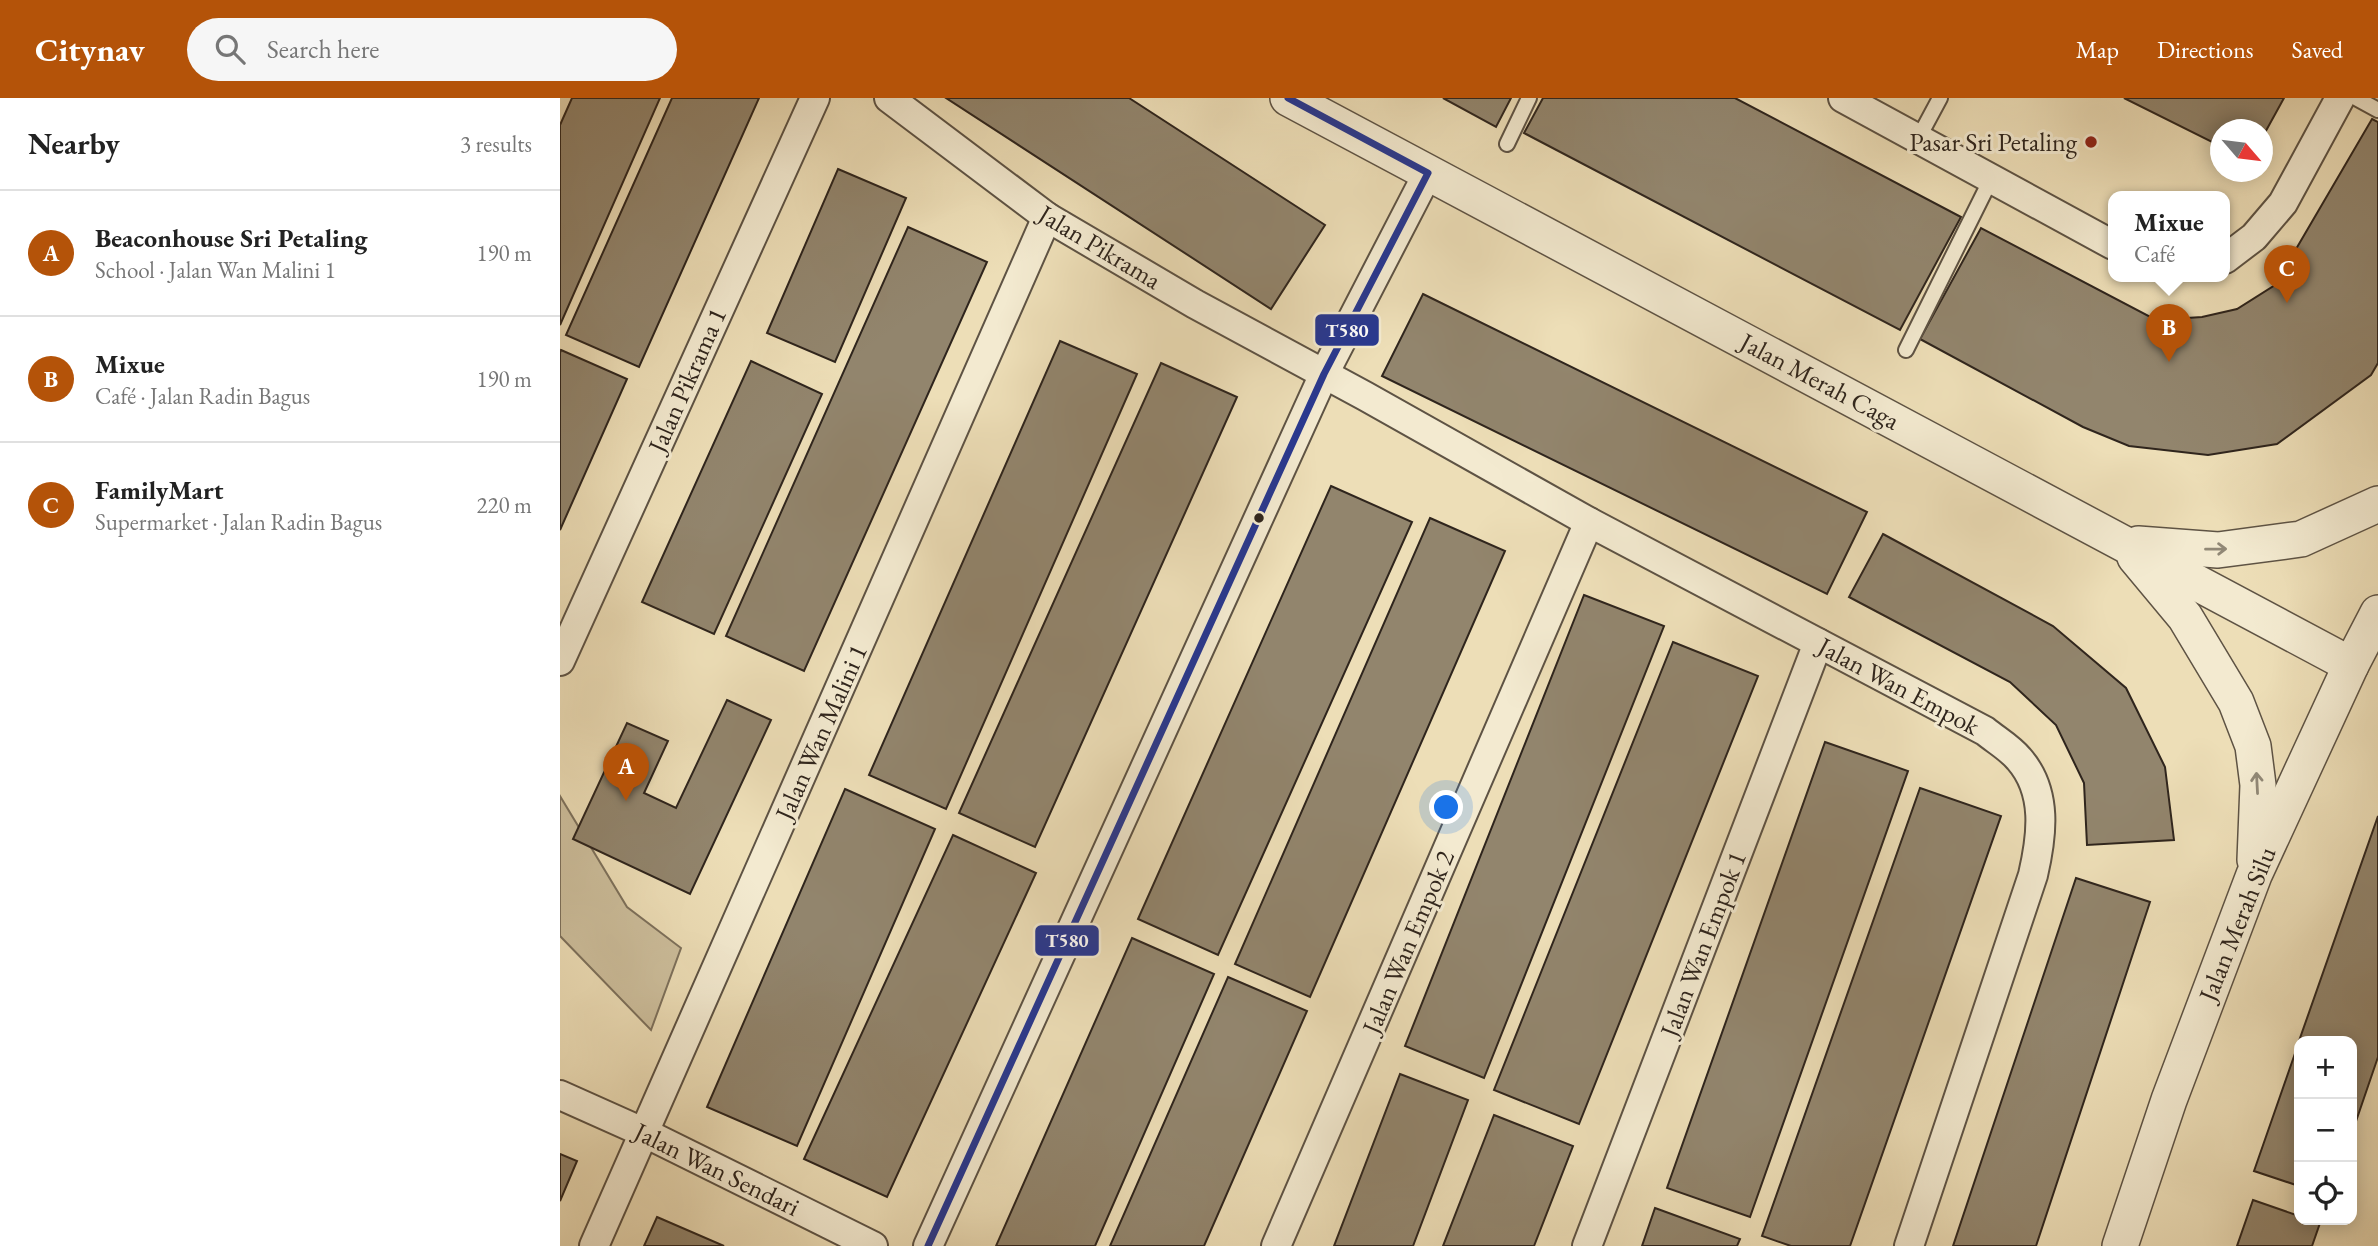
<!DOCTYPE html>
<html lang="en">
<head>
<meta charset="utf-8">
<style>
  :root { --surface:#fff; --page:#f6f6f6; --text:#222; --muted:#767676; --line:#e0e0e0; --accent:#b45309 }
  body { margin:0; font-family:"EB Garamond",serif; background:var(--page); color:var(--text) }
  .controls { position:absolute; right:21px; bottom:21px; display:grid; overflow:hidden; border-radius:14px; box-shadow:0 4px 18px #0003 }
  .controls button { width:63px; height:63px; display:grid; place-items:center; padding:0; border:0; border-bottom:2px solid var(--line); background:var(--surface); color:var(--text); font:35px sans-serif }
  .compass { position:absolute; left:1650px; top:21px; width:63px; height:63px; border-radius:50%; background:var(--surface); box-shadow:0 4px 18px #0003; rotate:118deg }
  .you { position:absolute; left:887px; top:710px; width:24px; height:24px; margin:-18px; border:5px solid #fff; border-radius:50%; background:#1a73e8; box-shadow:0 0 0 10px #1a73e833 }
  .badge { display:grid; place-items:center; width:46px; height:46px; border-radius:50%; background:var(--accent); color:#fff; font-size:23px; font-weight:700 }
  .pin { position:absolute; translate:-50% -58px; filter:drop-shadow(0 2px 4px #0008) }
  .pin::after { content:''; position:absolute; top:37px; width:24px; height:21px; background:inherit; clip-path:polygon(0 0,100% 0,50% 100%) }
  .popup { position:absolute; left:1548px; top:93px; width:122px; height:91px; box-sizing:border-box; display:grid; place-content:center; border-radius:14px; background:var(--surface); filter:drop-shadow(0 2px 5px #0005); font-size:23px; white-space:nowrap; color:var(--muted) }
  .popup b { font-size:26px; color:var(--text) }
  .popup::after { content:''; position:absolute; left:50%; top:100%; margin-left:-14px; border:14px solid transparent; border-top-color:var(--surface) }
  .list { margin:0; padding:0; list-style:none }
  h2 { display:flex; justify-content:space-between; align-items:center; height:91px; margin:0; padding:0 28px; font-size:30px }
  h2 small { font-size:23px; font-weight:400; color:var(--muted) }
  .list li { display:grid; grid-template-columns:46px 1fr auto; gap:21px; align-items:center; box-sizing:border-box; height:126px; padding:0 28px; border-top:2px solid var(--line) }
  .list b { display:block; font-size:26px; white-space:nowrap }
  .list p { margin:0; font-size:23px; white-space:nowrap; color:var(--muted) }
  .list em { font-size:23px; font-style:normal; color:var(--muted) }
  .icon { flex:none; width:38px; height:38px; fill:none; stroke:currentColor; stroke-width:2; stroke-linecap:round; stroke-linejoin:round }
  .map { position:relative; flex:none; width:1818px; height:1148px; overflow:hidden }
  header { display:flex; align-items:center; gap:42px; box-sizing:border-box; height:98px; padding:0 35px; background:var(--accent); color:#fff }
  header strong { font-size:33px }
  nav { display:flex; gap:38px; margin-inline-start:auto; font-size:24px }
  .search { width:490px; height:63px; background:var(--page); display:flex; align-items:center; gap:18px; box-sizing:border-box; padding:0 24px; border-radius:38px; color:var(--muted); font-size:26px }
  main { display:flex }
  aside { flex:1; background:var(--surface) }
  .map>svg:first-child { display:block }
</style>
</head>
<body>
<header>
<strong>Citynav</strong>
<div class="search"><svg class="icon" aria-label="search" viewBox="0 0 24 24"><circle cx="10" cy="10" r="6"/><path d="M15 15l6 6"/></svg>Search here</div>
<nav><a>Map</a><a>Directions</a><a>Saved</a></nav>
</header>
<main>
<aside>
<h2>Nearby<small>3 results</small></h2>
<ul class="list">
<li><span class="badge">A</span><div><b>Beaconhouse Sri Petaling</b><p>School · Jalan Wan Malini 1</p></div><em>190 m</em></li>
<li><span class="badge">B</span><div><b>Mixue</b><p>Café · Jalan Radin Bagus</p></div><em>190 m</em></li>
<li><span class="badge">C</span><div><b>FamilyMart</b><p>Supermarket · Jalan Radin Bagus</p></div><em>220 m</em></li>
</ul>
</aside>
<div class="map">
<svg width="1818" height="1148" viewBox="0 0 1818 1148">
  <rect width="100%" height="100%" fill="#eddeb7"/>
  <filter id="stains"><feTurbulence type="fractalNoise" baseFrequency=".00286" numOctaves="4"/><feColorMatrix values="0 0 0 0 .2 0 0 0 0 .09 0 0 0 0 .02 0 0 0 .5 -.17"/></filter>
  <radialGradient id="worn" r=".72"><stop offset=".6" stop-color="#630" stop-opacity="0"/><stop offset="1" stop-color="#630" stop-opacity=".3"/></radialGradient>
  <path fill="#cdbf9d" stroke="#7e725d" stroke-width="2" d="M0 698 67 809 121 850 91 932 0 838Z"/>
  <g fill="#92856d" stroke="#2f251d" stroke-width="2">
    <path d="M12 0H100L0 227V27Z"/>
    <path d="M112 0H199L79 269 6 237Z"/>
    <path d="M386 0H569L765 127 711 211Z"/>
    <path d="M883 0H951L936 29Z"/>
    <path d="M983 0H1175L1401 119 1340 232 964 35Z"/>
    <path d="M1564 0H1724L1702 40V32H1660V48Z"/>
    <path d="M1812 21 1818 24V265L1811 277 1717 346 1648 357 1569 348 1523 329 1360 241 1421 130 1596 222 1642 219 1677 211 1715 187Z"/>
    <path d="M278 71 346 100 275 264 207 235Z"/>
    <path d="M348 129 427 164 244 573 166 538Z"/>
    <path d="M863 196 1307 414 1267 496 822 278Z"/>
    <path d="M500 243 577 276 386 711 309 677Z"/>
    <path d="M1 252 67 281 0 432V255Z"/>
    <path d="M191 263 262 296 154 536 82 504Z"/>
    <path d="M601 265 677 299 475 749 399 715Z"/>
    <path d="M771 388 852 424 658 857 578 821Z"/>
    <path d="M870 420 945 453 750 899 675 866Z"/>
    <path d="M1323 436 1493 528 1566 590 1605 669 1614 742 1527 747 1524 685 1496 627 1450 584 1289 499Z"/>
    <path d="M1024 497 1104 528 924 980 845 948Z"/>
    <path d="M1113 544 1198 578 1019 1026 934 992Z"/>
    <path d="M167 602 211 622 130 796 13 741 67 625 108 643 84 695 116 710Z"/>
    <path d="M1265 644 1348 673 1190 1119 1107 1090Z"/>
    <path d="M1360 690 1441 718 1290 1148H1231L1202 1138Z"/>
    <path d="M285 691 375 731 237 1048 147 1009Z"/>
    <path d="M1818 718V959L1792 1035V943H1739Z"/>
    <path d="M393 737 476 775 327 1099 244 1061Z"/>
    <path d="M1516 780 1590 804 1476 1148H1393Z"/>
    <path d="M572 840 654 876 535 1148H436Z"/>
    <path d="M668 879 747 913 644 1148H550Z"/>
    <path d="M1739 944V1088L1694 1073Z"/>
    <path d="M840 976 908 1002 853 1148H774Z"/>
    <path d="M934 1017 1013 1048 974 1148H883Z"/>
    <path d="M0 1056 17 1063 0 1103Z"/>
    <path d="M1693 1102 1739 1118V1122L1760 1125 1752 1148H1677Z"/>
    <path d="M1095 1110 1180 1141 1177 1148H1082Z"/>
    <path d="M97 1119 164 1148H84Z"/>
  </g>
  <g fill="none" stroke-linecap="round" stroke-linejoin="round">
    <defs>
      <g id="service">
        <path d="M1796 0 1818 12"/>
        <path d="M1358 41 1380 0"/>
        <path d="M947 46 969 0"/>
        <path d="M1346 252 1431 81"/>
      </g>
      <g id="minor">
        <path d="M329 0 487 119 635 206 805 298 1029 424 1425 633C1436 642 1450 650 1459 661 1488 694 1482 738 1473 777L1349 1148"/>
        <path d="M1283 0 1553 147"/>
        <path d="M1665 161 1694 139 1723 105 1780 0"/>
        <path d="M0 563 255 0"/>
        <path d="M0 997 85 1035 313 1148"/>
        <path d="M34 1148 487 119"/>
        <path d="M368 1148 764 276 868 75"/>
        <path d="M716 1148 1029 424"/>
        <path d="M1027 1148 1258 545"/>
      </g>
      <g id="tertiary">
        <path d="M728 0 1791 567"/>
        <path d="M1578 446 1658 452 1741 441 1818 406"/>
        <path d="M1575 459 1625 519 1676 604 1693 648 1698 687 1695 762"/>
        <path d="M1560 1148 1609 1002 1694 777 1791 567 1818 515"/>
      </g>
    </defs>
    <use href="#service" stroke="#5e5344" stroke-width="18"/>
    <use href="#minor" stroke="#5e5344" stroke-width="32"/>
    <use href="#tertiary" stroke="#5e5344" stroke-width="38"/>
    <use href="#service" stroke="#f3ead0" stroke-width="14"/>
    <use href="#minor" stroke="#f3ead0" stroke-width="28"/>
    <use href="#tertiary" stroke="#f3ead0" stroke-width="35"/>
    <defs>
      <path id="bus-1" d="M368 1148 764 276 868 75 728 0"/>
    </defs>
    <use href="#bus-1" stroke="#f3ead0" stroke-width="12"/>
    <use href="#bus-1" stroke="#283890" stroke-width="7"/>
  </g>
  <defs><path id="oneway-shaft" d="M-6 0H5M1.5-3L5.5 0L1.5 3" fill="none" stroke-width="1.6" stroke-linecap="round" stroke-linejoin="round" transform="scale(1.75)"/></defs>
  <g stroke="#918876">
    <use href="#oneway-shaft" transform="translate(1656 451) rotate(-1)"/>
    <use href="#oneway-shaft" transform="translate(1697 685) rotate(-93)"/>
  </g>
  <circle fill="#8f2418" stroke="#f3ead0" stroke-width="2.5" cx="1531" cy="44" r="7"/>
  <circle fill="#2f251d" stroke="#f3ead0" stroke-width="2.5" cx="699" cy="420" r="6"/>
  <g text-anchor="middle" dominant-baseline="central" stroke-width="6" stroke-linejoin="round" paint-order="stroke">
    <g font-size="26" fill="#2f251d" stroke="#f3ead0" text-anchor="end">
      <text x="1517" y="44">Pasar Sri Petaling</text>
    </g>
    <g font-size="26" fill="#2f251d" stroke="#f3ead0">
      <text transform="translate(540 149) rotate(31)">Jalan Pikrama</text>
      <text transform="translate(127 282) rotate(-66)">Jalan Pikrama 1</text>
      <text transform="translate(1260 283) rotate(28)">Jalan Merah Caga</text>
      <text transform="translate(1339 588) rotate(28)">Jalan Wan Empok</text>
      <text transform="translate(261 634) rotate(-66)">Jalan Wan Malini 1</text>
      <text transform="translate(1677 826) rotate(-68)">Jalan Merah Silu</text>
      <text transform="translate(848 844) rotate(-67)">Jalan Wan Empok 2</text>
      <text transform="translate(1143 846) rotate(-69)">Jalan Wan Empok 1</text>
      <text transform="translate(157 1071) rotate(26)">Jalan Wan Sendari</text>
    </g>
  </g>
  <g stroke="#f3ead0" stroke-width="2.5">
    <rect x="754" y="215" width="66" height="34" rx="7" fill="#283890"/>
    <rect x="474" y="826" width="66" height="33" rx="7" fill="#283890"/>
  </g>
  <g font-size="19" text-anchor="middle" font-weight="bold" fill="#fff">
    <text x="787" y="239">T580</text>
    <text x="507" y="849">T580</text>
  </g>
  <rect width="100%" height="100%" filter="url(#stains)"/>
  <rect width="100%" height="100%" fill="url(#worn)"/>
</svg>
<div class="controls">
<button>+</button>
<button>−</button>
<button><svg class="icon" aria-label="locate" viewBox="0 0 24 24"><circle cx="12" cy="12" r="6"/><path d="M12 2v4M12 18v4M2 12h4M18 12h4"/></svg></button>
</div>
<svg class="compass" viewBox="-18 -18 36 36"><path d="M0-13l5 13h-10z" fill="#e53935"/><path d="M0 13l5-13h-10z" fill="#767676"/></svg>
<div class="you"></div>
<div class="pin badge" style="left:66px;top:703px">A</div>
<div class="pin badge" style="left:1609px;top:264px">B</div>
<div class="popup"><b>Mixue</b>Café</div>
<div class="pin badge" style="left:1727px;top:205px">C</div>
</div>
</main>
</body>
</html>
